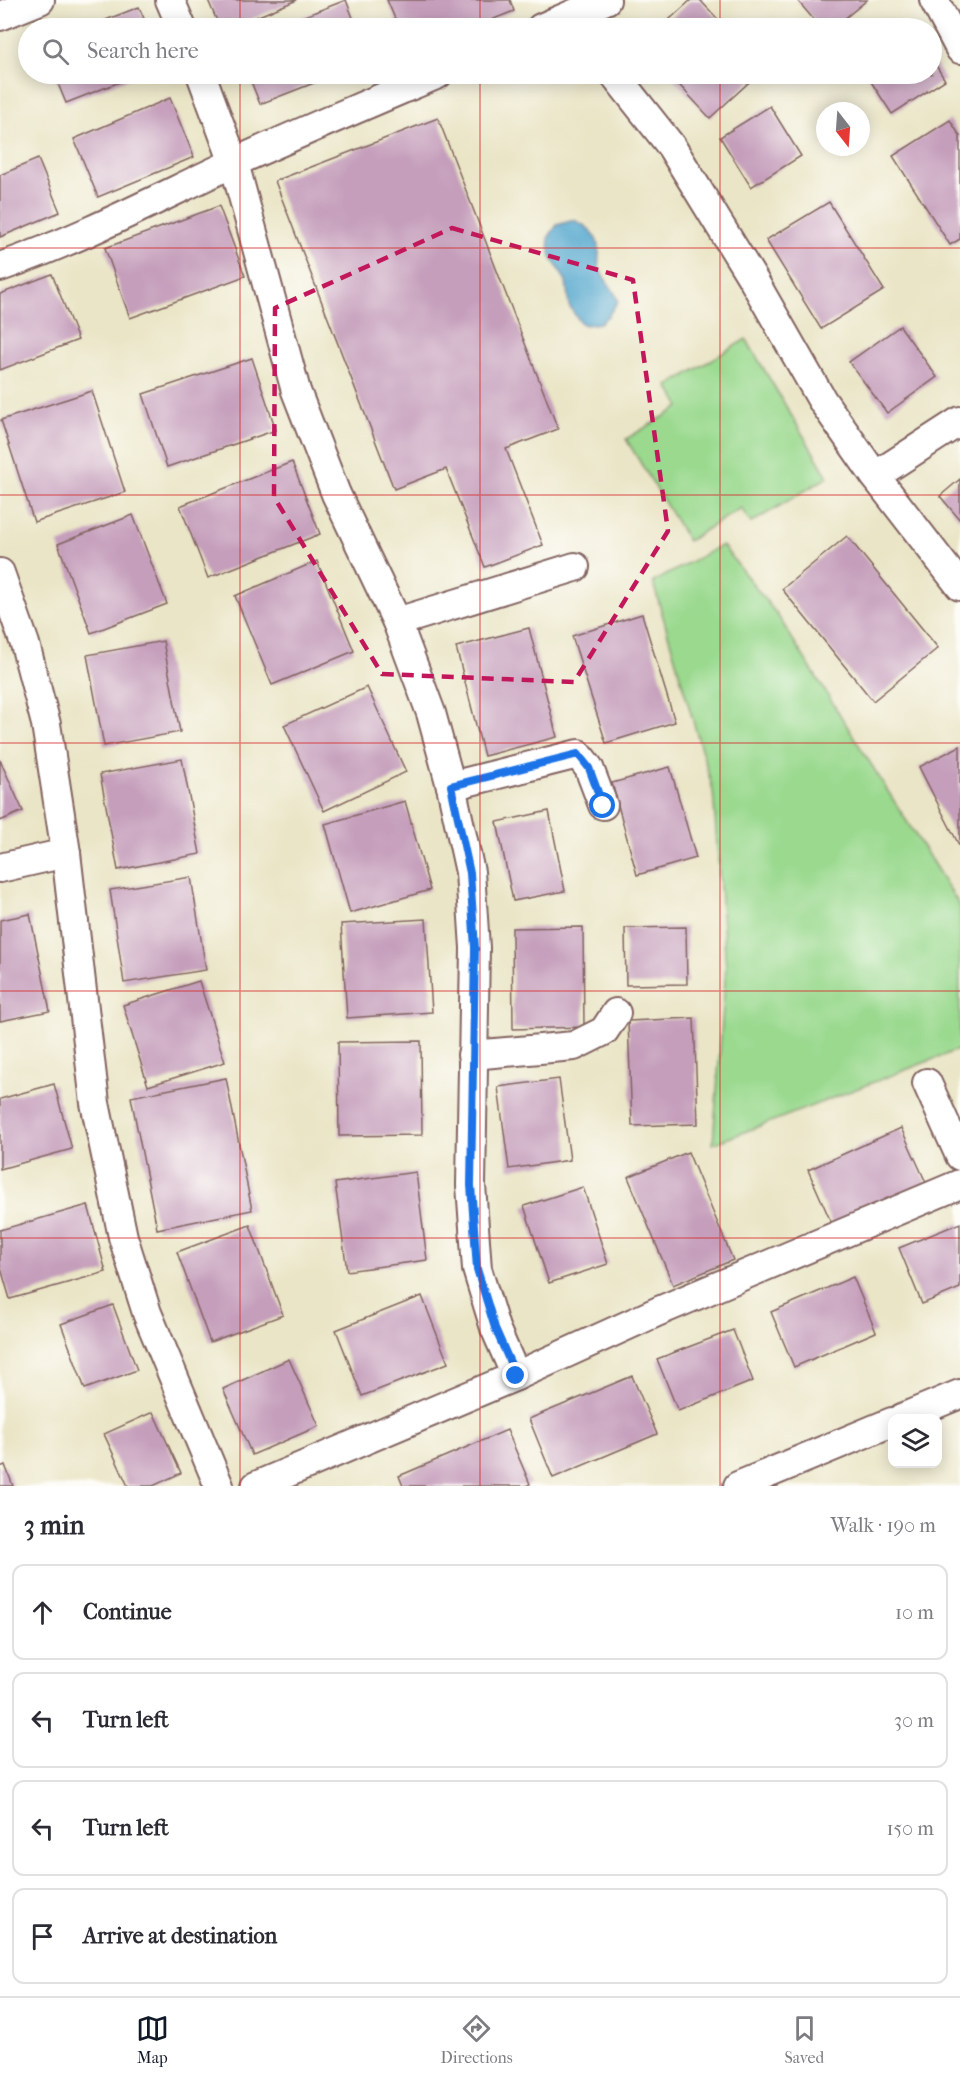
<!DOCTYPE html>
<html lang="en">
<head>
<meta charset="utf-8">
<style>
  :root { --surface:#fff; --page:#f7f7f7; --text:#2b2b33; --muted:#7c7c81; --line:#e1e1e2; --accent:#111827 }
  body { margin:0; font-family:"IM FELL French Canon",serif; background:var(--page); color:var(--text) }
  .controls { position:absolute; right:18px; bottom:18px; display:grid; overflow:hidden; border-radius:12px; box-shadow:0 3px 15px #0003 }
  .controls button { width:54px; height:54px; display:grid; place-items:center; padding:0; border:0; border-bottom:2px solid var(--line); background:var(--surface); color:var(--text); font:30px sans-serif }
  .compass { position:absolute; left:816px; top:102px; width:54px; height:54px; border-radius:50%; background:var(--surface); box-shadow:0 3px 15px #0003; rotate:163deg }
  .stop { position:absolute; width:18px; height:18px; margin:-14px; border:4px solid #1a73e8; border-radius:50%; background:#fff }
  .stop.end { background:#1a73e8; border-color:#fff; box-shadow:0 2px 6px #0008 }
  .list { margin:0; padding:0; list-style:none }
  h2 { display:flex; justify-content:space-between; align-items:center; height:78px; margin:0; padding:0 24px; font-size:26px }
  h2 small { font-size:20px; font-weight:400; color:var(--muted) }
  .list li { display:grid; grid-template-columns:39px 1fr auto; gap:18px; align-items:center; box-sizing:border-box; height:96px; margin:0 12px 12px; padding:0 12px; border:2px solid var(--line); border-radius:12px }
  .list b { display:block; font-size:22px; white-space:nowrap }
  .list em { font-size:20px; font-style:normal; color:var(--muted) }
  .icon { flex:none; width:33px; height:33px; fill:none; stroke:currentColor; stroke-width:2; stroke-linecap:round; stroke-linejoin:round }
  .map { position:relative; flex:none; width:960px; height:1486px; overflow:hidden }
  .search { position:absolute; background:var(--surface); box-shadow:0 3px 15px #0003; left:18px; right:18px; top:18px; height:66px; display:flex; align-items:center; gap:15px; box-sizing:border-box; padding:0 21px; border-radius:33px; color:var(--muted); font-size:22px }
  .sheet { height:510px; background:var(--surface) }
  nav { display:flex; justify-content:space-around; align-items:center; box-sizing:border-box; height:84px; border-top:2px solid var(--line); background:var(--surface); font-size:16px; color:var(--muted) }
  nav a { display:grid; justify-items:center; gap:3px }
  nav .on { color:var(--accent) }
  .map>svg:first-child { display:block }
</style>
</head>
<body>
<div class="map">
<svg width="960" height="1486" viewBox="0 0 960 1486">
  <rect width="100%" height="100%" fill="#fdfcf7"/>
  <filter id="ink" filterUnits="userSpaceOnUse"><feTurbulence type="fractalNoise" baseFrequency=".0167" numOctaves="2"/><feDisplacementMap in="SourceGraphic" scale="12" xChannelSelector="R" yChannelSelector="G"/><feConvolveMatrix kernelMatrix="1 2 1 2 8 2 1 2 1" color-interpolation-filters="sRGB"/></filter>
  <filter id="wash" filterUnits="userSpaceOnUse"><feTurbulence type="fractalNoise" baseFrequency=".008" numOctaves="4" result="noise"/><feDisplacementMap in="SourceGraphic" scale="24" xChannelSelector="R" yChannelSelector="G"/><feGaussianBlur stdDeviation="1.35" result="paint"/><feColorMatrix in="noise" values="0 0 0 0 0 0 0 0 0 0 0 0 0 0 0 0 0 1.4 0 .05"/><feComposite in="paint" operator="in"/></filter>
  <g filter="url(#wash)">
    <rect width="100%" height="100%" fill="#eae5c6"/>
    <g fill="#9ad98e" stroke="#727c5c" stroke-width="1.5">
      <path d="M746 339 828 477 751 523 741 508 688 541 626 439 680 407 668 386Z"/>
      <path d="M722 545 778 616 960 906V1049L713 1144 726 967 713 790 653 582Z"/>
    </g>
    <path fill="#51a6cd" stroke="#4e627c" stroke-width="1.5" d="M574 220C589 227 598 234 599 252 599 257 598 263 599 267 603 280 614 287 618 301L608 316 600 323 585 325 580 322 569 306 566 281 551 257 548 238 557 225Z"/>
    <g id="blocks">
      <g fill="#c59ebb">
        <path d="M208 0H297L230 28H220Z"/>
        <path d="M346 0 357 28H274Z"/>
        <path d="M387 0H510L514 11 471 28H399Z"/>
        <path d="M691 0H700L726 28H660Z"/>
        <path d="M797 0H867L833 28H821Z"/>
        <path d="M139 7 148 28H85Z"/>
        <path d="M932 59 945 80 892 114 866 74H932Z"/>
        <path d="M54 74H140L66 103Z"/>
        <path d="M248 74H337L260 104Z"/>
        <path d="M669 74H758L710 118Z"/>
        <path d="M170 98 194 157 98 197 74 139Z"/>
        <path d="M770 106 801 156 751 187 720 137Z"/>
        <path d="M438 118 558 429 506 449 543 545 485 567 446 469 394 489 275 181Z"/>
        <path d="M950 120 960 136V239L950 245 893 156Z"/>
        <path d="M38 159 60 212 0 237V175Z"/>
        <path d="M829 202 884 290 821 329 766 240Z"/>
        <path d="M219 206 245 276 130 318 105 248Z"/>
        <path d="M52 274 78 340 0 370V294Z"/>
        <path d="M900 326 937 377 887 413 849 362Z"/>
        <path d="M252 358 276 430 167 467 143 394Z"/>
        <path d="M92 391 125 492 34 522 1 420Z"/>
        <path d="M292 462 320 534 208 578 180 506Z"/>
        <path d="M960 479V520L940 496Z"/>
        <path d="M133 515 167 604 91 633 58 544Z"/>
        <path d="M847 536 938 648 873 701 782 589Z"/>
        <path d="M317 561 354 651 272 685 235 596Z"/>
        <path d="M642 614 675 722 606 743 572 636Z"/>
        <path d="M529 628 557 737 484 756 456 647Z"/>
        <path d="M163 641 180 732 104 746 87 655Z"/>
        <path d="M367 687 406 772 324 811 284 725Z"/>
        <path d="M960 746V847L919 767Z"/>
        <path d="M182 759 200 854 118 870 100 774Z"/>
        <path d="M0 760 23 811 0 821Z"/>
        <path d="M670 767 696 858 637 875 612 783Z"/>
        <path d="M405 801 430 890 350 913 325 824Z"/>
        <path d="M549 811 565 891 513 901 497 822Z"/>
        <path d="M191 877 206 970 124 983 110 890Z"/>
        <path d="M30 914 50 1011 0 1021V920Z"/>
        <path d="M426 919 432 1012 347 1018 341 924Z"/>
        <path d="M583 927 584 1027 513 1029 512 928Z"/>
        <path d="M686 927 687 984 626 985 625 928Z"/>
        <path d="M199 981 225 1062 148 1086 123 1005Z"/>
        <path d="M694 1018 698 1124 632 1126 628 1021Z"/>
        <path d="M421 1041 422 1135 339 1136 338 1042Z"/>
        <path d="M226 1078 252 1210 157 1229 131 1097Z"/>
        <path d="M559 1079 570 1160 509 1169 498 1087Z"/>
        <path d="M54 1084 72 1149 0 1169V1099Z"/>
        <path d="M901 1128 929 1189 835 1231 808 1170Z"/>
        <path d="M688 1152 733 1260 673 1285 628 1177Z"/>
        <path d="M416 1172 427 1260 347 1271 335 1183Z"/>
        <path d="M583 1187 608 1264 549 1283 524 1206Z"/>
        <path d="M88 1205 106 1272 10 1299 0 1265V1230Z"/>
        <path d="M960 1223V1288L922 1304 899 1248Z"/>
        <path d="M250 1225 283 1315 210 1342 177 1252Z"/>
        <path d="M853 1277 876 1332 794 1367 771 1312Z"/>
        <path d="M422 1296 448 1363 362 1396 336 1330Z"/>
        <path d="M113 1305 137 1370 85 1389 61 1324Z"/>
        <path d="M733 1330 753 1381 678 1411 657 1359Z"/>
        <path d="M289 1359 319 1426 252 1455 223 1389Z"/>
        <path d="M632 1376 657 1434 553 1478 529 1419Z"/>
        <path d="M153 1412 181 1473 153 1486H128L104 1434Z"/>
        <path d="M507 1430 530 1484 526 1486H403L399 1476Z"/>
        <path d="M5 1465 13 1486H0V1467Z"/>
      </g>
    </g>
  </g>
  <g filter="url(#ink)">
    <use href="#blocks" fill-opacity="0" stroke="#826461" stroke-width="1.5"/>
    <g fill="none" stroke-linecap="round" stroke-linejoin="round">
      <defs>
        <g id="minor">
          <path d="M170 0 182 28"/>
          <path d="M934 0 960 49"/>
          <path d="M0 16 40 0"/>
          <path d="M541 28 606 0"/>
          <path d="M201 74 234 163 296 391 336 494 397 622 431 713 451 786 470 872 475 948 471 1185 477 1269 495 1328 516 1376"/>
          <path d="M614 74 671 146 754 281 822 400 875 476 960 586"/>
          <path d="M0 267C81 239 156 199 233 163 301 132 370 103 438 74"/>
          <path d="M875 476 960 421"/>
          <path d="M0 573 25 644 46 724 66 853 95 1103 123 1237 147 1313 219 1486"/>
          <path d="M397 622 575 567"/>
          <path d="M451 786 578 754 589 768 603 805"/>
          <path d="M0 868 66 853"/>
          <path d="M472 1055 574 1046 604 1031 616 1013"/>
          <path d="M927 1083 960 1156"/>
          <path d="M902 1418 960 1394"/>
          <path d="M256 1486 516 1376 659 1311 960 1184"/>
          <path d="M738 1486 892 1422"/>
        </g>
      </defs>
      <use href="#minor" stroke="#826461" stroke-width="32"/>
      <use href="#minor" stroke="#fff" stroke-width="28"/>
    </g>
  </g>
  <g fill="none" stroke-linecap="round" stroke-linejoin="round" filter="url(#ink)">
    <path stroke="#1a73e8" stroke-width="8" d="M516 1376 495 1328 477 1269 471 1185 475 948 470 873 451 786 578 754 589 768 603 806"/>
  </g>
  <path fill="none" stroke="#c2185b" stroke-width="4.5" stroke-dasharray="12 8" stroke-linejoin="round" d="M452 228 633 280 668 531 574 682 382 674 274 497 275 308Z"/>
  <path fill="none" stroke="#d62828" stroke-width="1.5" stroke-opacity="0.55" d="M240 0V28M480 0V28M720 0V28M240 74V1486M480 74V1486M720 74V1486M0 248H960M0 495H960M0 743H960M0 991H960M0 1238H960"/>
</svg>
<div class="controls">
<button><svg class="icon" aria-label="layers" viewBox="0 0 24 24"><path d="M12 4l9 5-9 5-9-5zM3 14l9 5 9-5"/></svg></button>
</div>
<svg class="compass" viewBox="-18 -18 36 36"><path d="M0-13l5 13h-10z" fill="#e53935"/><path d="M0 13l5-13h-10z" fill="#7c7c81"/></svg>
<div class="stop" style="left:603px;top:806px"></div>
<div class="stop end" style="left:516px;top:1376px"></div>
<div class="search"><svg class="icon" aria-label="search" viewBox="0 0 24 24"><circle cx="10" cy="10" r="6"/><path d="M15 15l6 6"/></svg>Search here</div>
</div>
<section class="sheet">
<h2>3 min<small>Walk · 190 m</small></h2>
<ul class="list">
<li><svg class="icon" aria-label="ahead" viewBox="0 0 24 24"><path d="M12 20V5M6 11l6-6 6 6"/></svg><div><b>Continue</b></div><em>10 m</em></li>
<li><svg class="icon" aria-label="left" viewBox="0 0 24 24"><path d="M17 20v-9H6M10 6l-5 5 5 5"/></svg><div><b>Turn left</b></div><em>30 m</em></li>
<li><svg class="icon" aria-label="left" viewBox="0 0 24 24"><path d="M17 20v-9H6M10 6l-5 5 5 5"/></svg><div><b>Turn left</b></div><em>150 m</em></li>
<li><svg class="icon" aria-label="arrive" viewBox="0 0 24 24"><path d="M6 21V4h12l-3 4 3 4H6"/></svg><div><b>Arrive at destination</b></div></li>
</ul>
</section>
<nav>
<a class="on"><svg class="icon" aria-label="map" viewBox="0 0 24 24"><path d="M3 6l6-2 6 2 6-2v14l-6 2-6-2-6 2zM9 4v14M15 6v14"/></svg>Map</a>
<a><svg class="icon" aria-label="directions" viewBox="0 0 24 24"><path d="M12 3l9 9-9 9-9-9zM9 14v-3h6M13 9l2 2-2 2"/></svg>Directions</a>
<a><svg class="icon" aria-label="saved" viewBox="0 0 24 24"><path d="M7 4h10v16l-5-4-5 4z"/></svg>Saved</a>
</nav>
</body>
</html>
